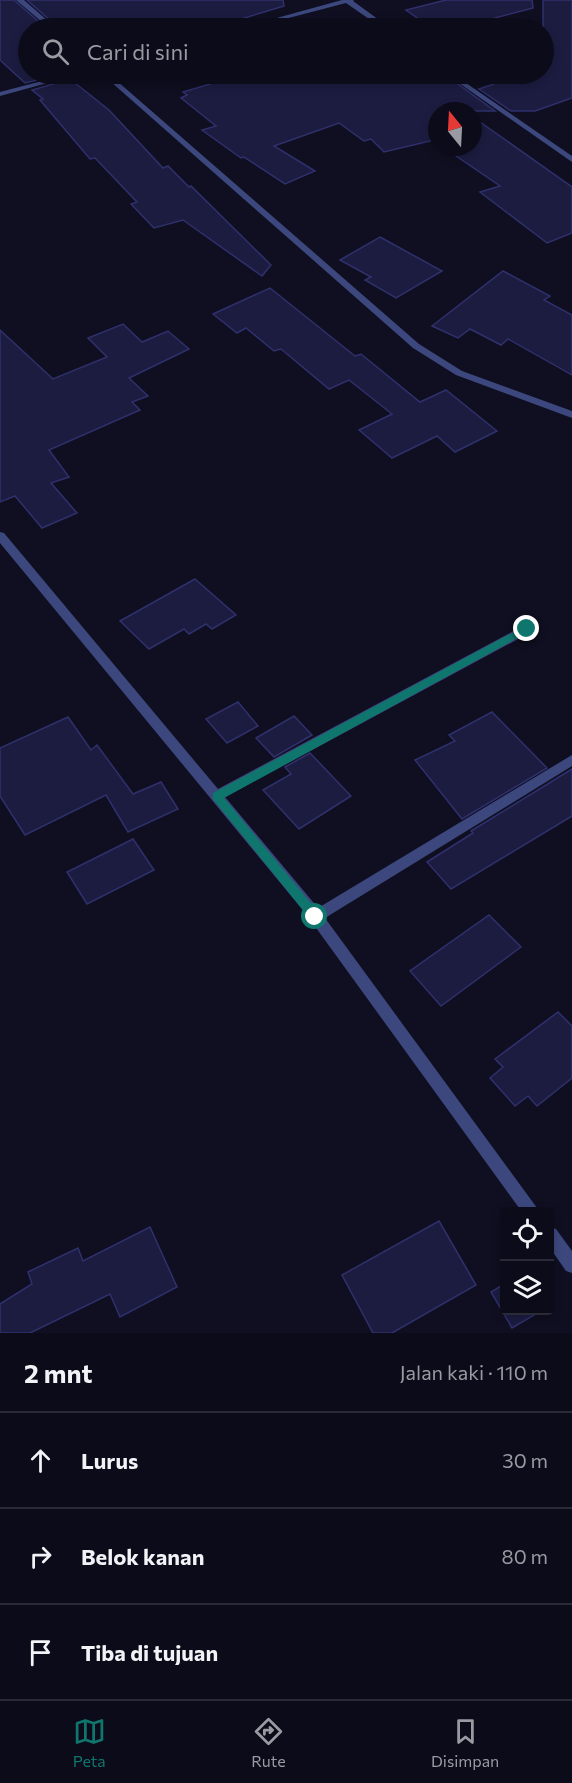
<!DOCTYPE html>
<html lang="id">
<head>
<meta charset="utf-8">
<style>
  :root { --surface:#0b0b19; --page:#141422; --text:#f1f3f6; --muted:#9a9ba2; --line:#2b2b38; --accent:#0f766e }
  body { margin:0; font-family:Commissioner,sans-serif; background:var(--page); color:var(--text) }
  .controls { position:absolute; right:18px; bottom:18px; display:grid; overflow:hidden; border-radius:6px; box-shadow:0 3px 9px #0003 }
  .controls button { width:54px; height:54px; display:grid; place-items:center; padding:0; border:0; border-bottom:2px solid var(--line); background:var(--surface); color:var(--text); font:30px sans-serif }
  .compass { position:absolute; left:428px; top:102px; width:54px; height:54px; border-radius:50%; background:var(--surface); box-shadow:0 3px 9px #0003; rotate:342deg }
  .stop { position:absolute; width:18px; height:18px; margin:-14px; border:4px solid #0f766e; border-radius:50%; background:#fff }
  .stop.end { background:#0f766e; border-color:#fff; box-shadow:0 2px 6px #0008 }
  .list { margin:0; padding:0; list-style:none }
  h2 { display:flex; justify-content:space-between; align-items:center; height:78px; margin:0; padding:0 24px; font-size:26px }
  h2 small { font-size:20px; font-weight:400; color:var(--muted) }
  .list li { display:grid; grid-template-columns:39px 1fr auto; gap:18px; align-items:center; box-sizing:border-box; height:96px; padding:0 24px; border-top:2px solid var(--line) }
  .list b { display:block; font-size:22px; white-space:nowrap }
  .list em { font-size:20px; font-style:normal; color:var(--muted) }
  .icon { flex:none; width:33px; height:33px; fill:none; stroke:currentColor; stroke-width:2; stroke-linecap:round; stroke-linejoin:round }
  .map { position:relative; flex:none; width:572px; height:1333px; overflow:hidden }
  .search { position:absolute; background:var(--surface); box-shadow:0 3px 9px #0003; left:18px; right:18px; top:18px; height:66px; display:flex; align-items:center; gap:15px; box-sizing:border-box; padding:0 21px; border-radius:33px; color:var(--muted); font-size:22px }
  .sheet { height:366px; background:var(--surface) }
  nav { display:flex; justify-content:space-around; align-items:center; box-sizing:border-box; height:84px; border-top:2px solid var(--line); background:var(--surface); font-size:16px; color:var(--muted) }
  nav a { display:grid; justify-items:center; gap:3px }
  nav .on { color:var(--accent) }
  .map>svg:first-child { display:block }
</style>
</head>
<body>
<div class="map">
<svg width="572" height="1333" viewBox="0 0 572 1333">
  <rect width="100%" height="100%" fill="#0f0f21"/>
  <g fill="#1c1c41" stroke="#2f306c" stroke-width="1.5">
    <path d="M0 0H14L46 28H28V74H62L25 83 0 60Z"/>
    <path d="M27 0H283L284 6 211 28H64L54 20 52 22Z"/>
    <path d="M446 0H532L533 8 457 28H432L406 10Z"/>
    <path d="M543 0H572V98L535 111H511L479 89 523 74H543Z"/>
    <path d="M244 74H444L495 111H437V143L434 140 384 152 371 139 364 141 339 123 274 146 315 171 285 184 244 157 241 158 202 130 216 126 181 98 187 95 183 92Z"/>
    <path d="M70 79 109 110 163 168 168 166 189 187 191 186 271 265 262 276 183 220 154 228 131 204 137 202 95 158 90 159 40 100 43 99 32 90Z"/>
    <path d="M473 117 572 187V233L547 243 480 192 500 186 443 147H473Z"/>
    <path d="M380 237 442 271 396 298 365 280 371 277 340 260Z"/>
    <path d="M503 271 550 296 544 300 572 315V375L508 339 501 345 470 329 458 338 432 326Z"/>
    <path d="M270 288 355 356 361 354 420 402 446 390 497 431 455 452 437 436 392 458 359 430 392 414 349 380 329 389 281 349 274 351 246 328 237 333 213 314Z"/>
    <path d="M123 324 142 342 168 331 189 349 129 378 148 396 132 402 140 410 49 450 69 477 51 483 77 513 42 528 15 496 0 502V330L53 379 107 357 88 338Z"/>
    <path d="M195 579 236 615 212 629 206 624 189 634 184 629 149 649 120 621Z"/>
    <path d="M238 702 258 726 227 743 206 719Z"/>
    <path d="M492 712 547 768 462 819 415 760 455 741 449 735Z"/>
    <path d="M294 716 312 735 274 757 256 738Z"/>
    <path d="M68 717 91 750 97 745 133 794 161 782 178 809 128 832 106 795 25 835 0 796V748Z"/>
    <path d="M310 753 351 796 299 829 263 790 291 774 285 767Z"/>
    <path d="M572 769V816L451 889 427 862 473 833 471 831Z"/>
    <path d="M133 839 154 870 87 904 67 872Z"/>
    <path d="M489 915 521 947 441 1006 410 971Z"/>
    <path d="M558 1012 572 1026V1078L537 1106 528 1096 515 1106 490 1078 503 1067 495 1059Z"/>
    <path d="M439 1221 476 1285 392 1333H373L342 1275Z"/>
    <path d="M150 1227 177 1287 120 1317 110 1294 30 1333H0V1304L32 1284 28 1272 78 1248 83 1261Z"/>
    <path d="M504 1284V1311H541L512 1328 491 1292Z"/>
  </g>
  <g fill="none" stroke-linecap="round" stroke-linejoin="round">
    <g fill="#3c487d" fill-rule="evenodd">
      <path d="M16 0H24L56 28H49Z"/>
      <path d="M342 0H354L353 1 390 28H382L346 3 250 28H240Z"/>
      <path d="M69 74H80L0 96V92Z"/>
      <path d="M102 74H109L419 344 462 371 572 411V418L456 375 413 348Z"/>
      <path d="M446 74H453L572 156V162Z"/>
      <path d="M0 532 4 533 218 789 523 626H531L533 629 531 632 225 797 318 908 572 755V766L325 918 540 1212H522L306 914 0 543Z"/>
      <path d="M550 1227 556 1229 572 1251V1273L566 1271 550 1248Z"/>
    </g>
  </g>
  <path fill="#0f766e" d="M527 625 531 629 530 631 224 798 319 913V920H311L213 799V793Z"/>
</svg>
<div class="controls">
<button><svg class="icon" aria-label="locate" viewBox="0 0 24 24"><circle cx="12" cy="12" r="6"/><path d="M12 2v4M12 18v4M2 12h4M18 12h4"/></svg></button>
<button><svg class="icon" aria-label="layers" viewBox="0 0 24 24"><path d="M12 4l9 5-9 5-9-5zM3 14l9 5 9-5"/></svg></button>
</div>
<svg class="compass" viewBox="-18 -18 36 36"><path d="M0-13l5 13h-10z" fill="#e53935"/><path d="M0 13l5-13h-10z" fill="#9a9ba2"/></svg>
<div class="stop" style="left:315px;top:917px"></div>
<div class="stop end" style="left:527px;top:629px"></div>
<div class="search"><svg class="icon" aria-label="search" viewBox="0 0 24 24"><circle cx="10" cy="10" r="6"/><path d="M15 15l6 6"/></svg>Cari di sini</div>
</div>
<section class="sheet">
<h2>2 mnt<small>Jalan kaki · 110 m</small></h2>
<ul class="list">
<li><svg class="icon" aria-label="ahead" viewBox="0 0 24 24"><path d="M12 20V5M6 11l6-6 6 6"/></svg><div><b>Lurus</b></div><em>30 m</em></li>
<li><svg class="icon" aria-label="right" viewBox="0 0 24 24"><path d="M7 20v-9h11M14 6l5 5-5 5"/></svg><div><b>Belok kanan</b></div><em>80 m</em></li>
<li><svg class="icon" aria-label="arrive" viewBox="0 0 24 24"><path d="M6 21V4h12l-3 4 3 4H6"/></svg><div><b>Tiba di tujuan</b></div></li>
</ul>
</section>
<nav>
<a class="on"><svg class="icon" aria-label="map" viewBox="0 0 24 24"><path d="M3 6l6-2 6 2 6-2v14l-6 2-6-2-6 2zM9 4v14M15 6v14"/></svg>Peta</a>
<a><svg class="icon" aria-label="directions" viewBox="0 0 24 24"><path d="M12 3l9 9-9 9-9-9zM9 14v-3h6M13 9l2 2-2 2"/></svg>Rute</a>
<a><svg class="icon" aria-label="saved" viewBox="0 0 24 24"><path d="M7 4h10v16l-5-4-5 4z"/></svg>Disimpan</a>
</nav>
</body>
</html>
